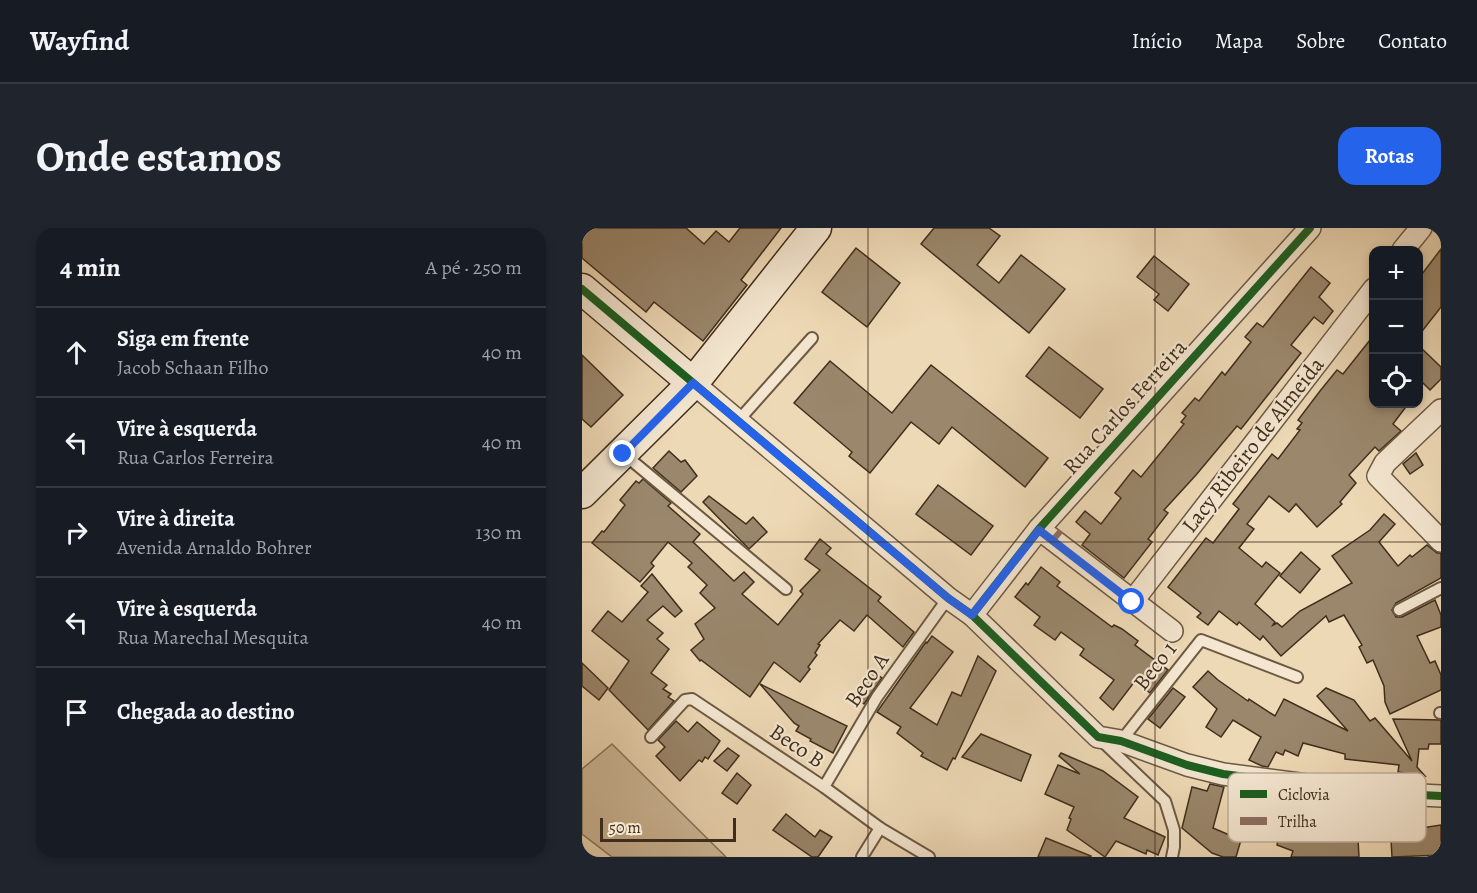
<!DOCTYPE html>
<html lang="pt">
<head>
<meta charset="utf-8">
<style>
  :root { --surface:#171b24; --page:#20242c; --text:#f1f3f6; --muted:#9ea1a6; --line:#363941; --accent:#2563eb }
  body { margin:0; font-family:Alegreya,serif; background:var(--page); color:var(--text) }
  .controls { position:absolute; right:18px; top:18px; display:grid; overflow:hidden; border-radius:12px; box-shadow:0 3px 9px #0003 }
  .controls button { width:54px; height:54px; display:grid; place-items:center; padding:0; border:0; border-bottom:2px solid var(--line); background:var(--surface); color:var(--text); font:30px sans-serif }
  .scale { position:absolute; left:18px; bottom:15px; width:136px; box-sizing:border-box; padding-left:6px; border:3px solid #402e1c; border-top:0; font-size:16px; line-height:21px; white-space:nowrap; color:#402e1c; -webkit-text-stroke:4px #f4e6d0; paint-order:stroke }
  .stop { position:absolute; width:18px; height:18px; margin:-14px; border:4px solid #2563eb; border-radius:50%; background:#fff }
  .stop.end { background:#2563eb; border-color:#fff; box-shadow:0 2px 6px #0008 }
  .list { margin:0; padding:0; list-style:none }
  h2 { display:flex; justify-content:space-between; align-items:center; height:78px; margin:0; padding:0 24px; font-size:26px }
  h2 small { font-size:20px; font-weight:400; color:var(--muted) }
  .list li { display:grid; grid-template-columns:39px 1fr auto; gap:18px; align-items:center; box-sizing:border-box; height:90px; padding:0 24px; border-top:2px solid var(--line) }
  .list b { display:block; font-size:22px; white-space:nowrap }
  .list p { margin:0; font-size:20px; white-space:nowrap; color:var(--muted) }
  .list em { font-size:20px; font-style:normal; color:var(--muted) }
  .icon { flex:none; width:33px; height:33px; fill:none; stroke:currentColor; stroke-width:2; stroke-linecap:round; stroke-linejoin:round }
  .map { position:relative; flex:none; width:859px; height:629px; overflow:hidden; border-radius:18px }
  header { display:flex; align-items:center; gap:36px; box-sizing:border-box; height:84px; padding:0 30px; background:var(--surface); border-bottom:2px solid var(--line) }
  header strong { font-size:28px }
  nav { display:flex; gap:33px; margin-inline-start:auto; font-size:21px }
  .intro { display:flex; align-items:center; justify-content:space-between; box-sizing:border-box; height:144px; padding:0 36px }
  h1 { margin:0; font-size:42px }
  .button { padding:15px 27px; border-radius:18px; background:var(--accent); color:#fff; font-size:21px; font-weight:700 }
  main { display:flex; gap:36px; padding:0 36px }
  aside { flex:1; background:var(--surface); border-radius:18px; box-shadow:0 3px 9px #0003 }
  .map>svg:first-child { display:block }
</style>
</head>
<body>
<header>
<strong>Wayfind</strong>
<nav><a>Início</a><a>Mapa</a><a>Sobre</a><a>Contato</a></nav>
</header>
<div class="intro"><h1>Onde estamos</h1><a class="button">Rotas</a></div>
<main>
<aside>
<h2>4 min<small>A pé · 250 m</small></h2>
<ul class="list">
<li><svg class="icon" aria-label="ahead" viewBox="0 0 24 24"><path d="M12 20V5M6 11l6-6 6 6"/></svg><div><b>Siga em frente</b><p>Jacob Schaan Filho</p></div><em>40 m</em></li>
<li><svg class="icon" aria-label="left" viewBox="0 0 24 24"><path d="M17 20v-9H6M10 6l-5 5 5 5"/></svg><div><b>Vire à esquerda</b><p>Rua Carlos Ferreira</p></div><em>40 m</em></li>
<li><svg class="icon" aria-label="right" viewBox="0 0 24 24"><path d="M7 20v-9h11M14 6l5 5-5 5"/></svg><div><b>Vire à direita</b><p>Avenida Arnaldo Bohrer</p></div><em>130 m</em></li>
<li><svg class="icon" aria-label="left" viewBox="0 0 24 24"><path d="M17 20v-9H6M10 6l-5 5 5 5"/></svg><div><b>Vire à esquerda</b><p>Rua Marechal Mesquita</p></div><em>40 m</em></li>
<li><svg class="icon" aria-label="arrive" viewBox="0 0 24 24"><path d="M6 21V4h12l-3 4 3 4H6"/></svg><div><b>Chegada ao destino</b></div></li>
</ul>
</aside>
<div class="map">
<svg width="859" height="629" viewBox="0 0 859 629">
  <rect width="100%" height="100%" fill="#eed9b6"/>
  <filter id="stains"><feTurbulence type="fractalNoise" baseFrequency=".00333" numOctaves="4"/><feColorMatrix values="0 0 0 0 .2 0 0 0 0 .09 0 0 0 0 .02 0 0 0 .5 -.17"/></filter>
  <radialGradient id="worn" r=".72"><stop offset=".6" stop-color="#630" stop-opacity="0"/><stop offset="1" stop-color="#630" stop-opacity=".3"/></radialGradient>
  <path fill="#d0bc9c" stroke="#88755c" stroke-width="1.5" d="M30 516 144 629H30L0 606V541Z"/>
  <g fill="#9a876c" stroke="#402e1c" stroke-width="1.5">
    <path d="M0 0H104L122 16 134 3 147 14 158 0H199L159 52 165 57 121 113 72 74 64 84 0 30Z"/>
    <path d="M352 0H407L418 8 395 37 417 55 439 27 483 61 447 105 339 16Z"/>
    <path d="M274 20 318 55 285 99 240 64Z"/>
    <path d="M859 21V79L837 107V50Z"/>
    <path d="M572 28 607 56 586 83 572 72 577 66 555 49Z"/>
    <path d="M729 39 748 55 737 69 751 83 741 96 732 89 709 117 719 125 659 201 655 198 614 247 582 282 586 285 566 311 570 314 542 350 500 317 508 306 494 294 503 283 519 296 539 270 533 265 551 242 559 249 602 196 599 194 604 188 600 185 613 170 617 173 640 144 643 147 669 114 663 109 675 95 681 99Z"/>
    <path d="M792 107V176H826L811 196 819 203 797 223 793 219 767 247 774 255 758 274 760 276 735 299 714 276 707 284 687 268 665 296 672 301 657 320 680 339 684 334 698 345 673 376 693 394 691 397 695 395 700 399 718 383 770 355 750 328 788 302 802 286 813 296 797 314 816 338 828 327 830 329 845 317 855 325H859V350L814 375 810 382 814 389H820L853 372 859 387V399L835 408 848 435 853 433 859 447V462L808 486 803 474 802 458 791 432 785 435 777 419 780 417 762 387 747 394 744 388 699 428 681 408 678 412 657 394 655 397 637 383 626 397 615 389 619 385 586 359 624 310 631 315 657 281 651 276 690 226 696 231 718 202 715 201 720 195 716 192 738 163 755 142 761 146Z"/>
    <path d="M837 118 859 139V151L848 162 837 151Z"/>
    <path d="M467 119 521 161 498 190 444 148Z"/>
    <path d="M0 127 41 167 9 199 0 191Z"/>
    <path d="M248 133 310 185 349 137 466 230 443 259 370 199 357 216 329 194 288 245 267 228 270 224 212 175Z"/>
    <path d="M87 223 99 234 103 232 115 248 99 264 71 240Z"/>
    <path d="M834 225 841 237 828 246 821 236Z"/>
    <path d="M61 251 89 275 86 278 118 306 111 314 152 353 162 344 172 354 160 366 196 397 221 366 218 363 238 342 223 331 238 311 249 320 244 326 299 369 296 373 332 404 321 419 285 387 272 403 258 392 236 416 238 417 233 425 235 427 226 439 228 441 218 454 192 434 168 469 119 432 118 433 109 422 122 411 113 396 133 380 118 365 125 357 106 339 110 335 86 314 69 335 72 338 58 354 10 315 20 303 22 304 43 277 38 272 54 253 57 255Z"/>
    <path d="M356 257 411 298 389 327 334 286Z"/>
    <path d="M127 268 164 296 171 289 185 304 167 321 121 274Z"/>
    <path d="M719 324 738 341 718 365 698 348Z"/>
    <path d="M459 339 478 354 475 358 530 399 532 397 540 401 556 413 553 417 586 442 568 465 553 453 531 482 518 470 532 452 498 427 502 421 479 404 473 412 452 397 458 389 433 369 444 355 446 357Z"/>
    <path d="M70 346 100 383 93 389 81 378 65 392 81 405 75 411 87 421 69 445 85 457 81 461 89 466 86 469 92 473 66 502 27 462 47 433 10 403 26 383 40 394 66 364 59 358Z"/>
    <path d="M350 408 371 424 328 480 355 497 370 464 379 468 396 428 414 443 373 531 371 530 365 542 339 528 341 525 315 505 319 499 295 484 344 414 345 415Z"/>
    <path d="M0 435 26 460 17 472 0 458Z"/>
    <path d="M290 443 300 450 282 476 276 471 282 462 278 459Z"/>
    <path d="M626 443 636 452 666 473 667 471 693 488 702 471 766 503 735 468 744 460 772 472 788 493 793 490 830 533 811 491 859 492V516H847L846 521H837L835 539 843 548 816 544 817 537 763 531V526L721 515 716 528 703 522 701 527 694 524 686 539 680 538 667 532 679 509 651 492 639 509 624 499 635 481 611 459Z"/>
    <path d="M178 456 265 498 251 525 228 513 229 511 214 503 217 498 212 495Z"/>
    <path d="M591 460 603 469 578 500 566 491Z"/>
    <path d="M94 493 106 504 115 494 138 513 126 531 123 529 120 534 117 532 98 553 74 528 83 519 76 512Z"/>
    <path d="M399 506 449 527 439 553 380 529Z"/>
    <path d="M146 520 157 528 145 543 132 533Z"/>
    <path d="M479 525 521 543 556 569 542 590 583 609 576 627 565 622 564 626 534 613 523 629 485 602 489 591 487 590 492 579 463 566 476 537 498 546 477 528Z"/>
    <path d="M155 545 169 557 155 576 140 565Z"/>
    <path d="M628 556 642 559 631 600 659 612 654 629H641L630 625 600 600 610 559 625 563Z"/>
    <path d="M672 563 699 566 695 579 746 594 775 592 777 629H709L711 623 695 617 696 612 662 601Z"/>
    <path d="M204 586 233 609 238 602 250 609 236 629H230L191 602Z"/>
    <path d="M833 592V601L859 597V627L810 629 808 594Z"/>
    <path d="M464 610 509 628V629H456Z"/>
  </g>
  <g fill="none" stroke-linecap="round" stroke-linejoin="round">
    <defs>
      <g id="lane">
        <path d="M156 193 230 110"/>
        <path d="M43 227 204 361"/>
        <path d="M817 382 859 360"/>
        <path d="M858 485H859"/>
        <path d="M69 509 103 472 110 471 242 559 298 600 347 629"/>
        <path d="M539 513 619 412 715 449"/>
        <path d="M521 514 583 573 592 602V619L590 629"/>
        <path d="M242 559 295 469 366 370"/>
        <path d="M280 629 298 600"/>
      </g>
      <g id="street">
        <path d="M821 22 839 0"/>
        <path d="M111 155 366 370 390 387 516 509 539 513 605 537 641 546 779 564 859 568"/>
        <path d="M859 182 803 235 796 248 859 313"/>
        <path d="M457 301 590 403"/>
        <path d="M550 374 792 61"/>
        <path d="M390 387 457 301 728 0"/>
      </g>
      <g id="secondary">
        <path d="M0 61 111 155"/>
        <path d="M0 265 111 155 234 0"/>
      </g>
    </defs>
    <use href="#lane" stroke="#6c5942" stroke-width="14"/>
    <use href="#street" stroke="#6c5942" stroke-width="24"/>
    <use href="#secondary" stroke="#402e1c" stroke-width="33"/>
    <use href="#lane" stroke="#f4e6d0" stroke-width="10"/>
    <use href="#street" stroke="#f4e6d0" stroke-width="21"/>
    <use href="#secondary" stroke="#f4e6d0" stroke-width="30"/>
    <path stroke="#8d6e63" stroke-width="6" stroke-dasharray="12 6" stroke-linecap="butt" d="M471 312 482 299"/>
    <defs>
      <g id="cycleway">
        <path d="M0 61 366 370 390 387 516 509 539 513 605 537 641 546 779 564 859 568"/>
        <path d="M390 387 457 301 728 0"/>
      </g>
    </defs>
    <use href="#cycleway" stroke="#f4e6d0" stroke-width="11"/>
    <use href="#cycleway" stroke="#1b5e20" stroke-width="8"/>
  </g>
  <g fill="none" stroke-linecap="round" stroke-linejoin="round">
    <path stroke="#2563eb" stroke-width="8" d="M41 226 111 155 366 370 390 387 457 302 550 374"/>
  </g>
  <path fill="none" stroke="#402e1c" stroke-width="1.5" stroke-opacity="0.55" d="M286 0V629M573 0V629M0 314H859"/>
  <g text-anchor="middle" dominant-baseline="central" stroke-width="4.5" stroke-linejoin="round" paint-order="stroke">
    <g font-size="22" fill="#402e1c" stroke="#f4e6d0">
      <text transform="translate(543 179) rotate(-48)">Rua Carlos Ferreira</text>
      <text transform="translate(671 217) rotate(-52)">Lacy Ribeiro de Almeida</text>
      <text transform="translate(573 438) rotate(-52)">Beco 1</text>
      <text transform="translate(285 452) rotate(-56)">Beco A</text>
      <text transform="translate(215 518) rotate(34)">Beco B</text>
    </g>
  </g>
  <rect x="646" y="545" width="198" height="69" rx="9" fill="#f4e6d0" stroke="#beaf9a" stroke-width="1.5"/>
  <rect x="658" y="562" width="27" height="8" fill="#1b5e20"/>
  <rect x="658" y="589" width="27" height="8" fill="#8d6e63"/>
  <g font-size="16" fill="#402e1c">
    <text x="696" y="572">Ciclovia</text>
    <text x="696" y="599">Trilha</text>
  </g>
  <rect width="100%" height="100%" filter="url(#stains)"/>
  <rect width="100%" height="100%" fill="url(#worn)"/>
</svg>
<div class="controls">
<button>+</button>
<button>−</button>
<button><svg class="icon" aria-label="locate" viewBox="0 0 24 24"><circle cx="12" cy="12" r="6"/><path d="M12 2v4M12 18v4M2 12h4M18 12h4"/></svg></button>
</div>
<div class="scale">50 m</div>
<div class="stop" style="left:550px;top:374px"></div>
<div class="stop end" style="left:41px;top:226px"></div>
</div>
</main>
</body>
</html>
